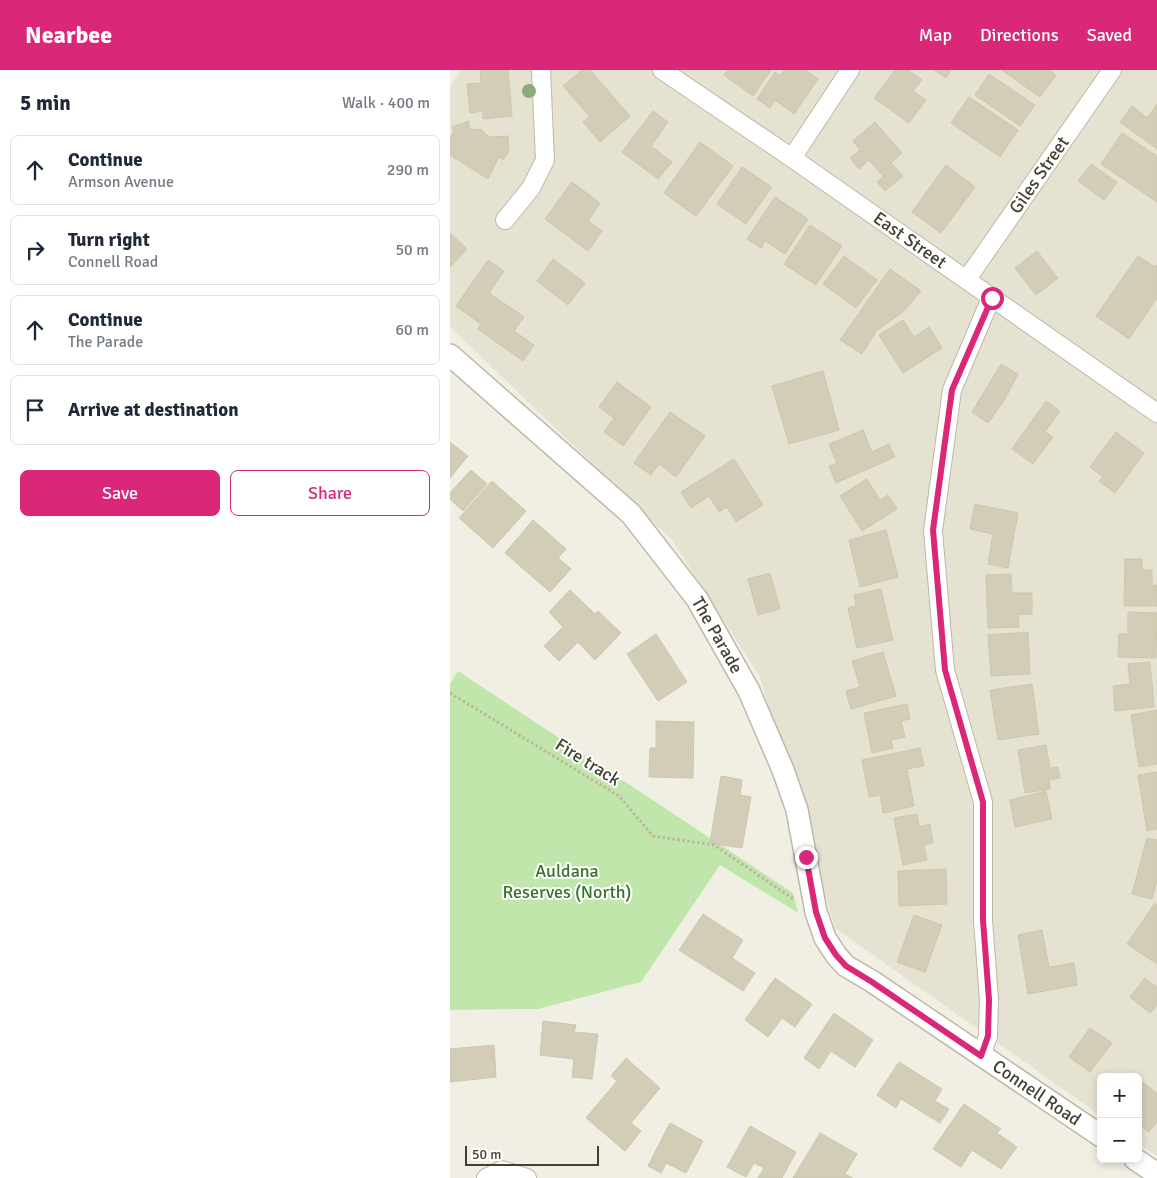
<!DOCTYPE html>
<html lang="en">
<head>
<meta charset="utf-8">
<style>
  :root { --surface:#fff; --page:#f6f6f7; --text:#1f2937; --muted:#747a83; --line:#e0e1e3; --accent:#db2777 }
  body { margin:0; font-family:Signika,sans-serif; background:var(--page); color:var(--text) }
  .controls { position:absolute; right:15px; bottom:15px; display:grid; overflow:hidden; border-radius:8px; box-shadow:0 2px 8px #0003 }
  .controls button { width:45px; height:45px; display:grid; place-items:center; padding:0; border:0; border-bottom:1px solid var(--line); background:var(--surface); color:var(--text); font:25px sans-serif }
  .scale { position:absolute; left:15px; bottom:12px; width:134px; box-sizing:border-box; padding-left:5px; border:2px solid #433f33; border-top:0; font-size:14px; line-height:18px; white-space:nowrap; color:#433f33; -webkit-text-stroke:4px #fff; paint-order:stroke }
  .stop { position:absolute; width:15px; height:15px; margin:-11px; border:4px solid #db2777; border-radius:50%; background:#fff }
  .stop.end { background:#db2777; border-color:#fff; box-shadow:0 1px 5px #0008 }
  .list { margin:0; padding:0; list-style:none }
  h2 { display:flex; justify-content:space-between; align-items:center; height:65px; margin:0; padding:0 20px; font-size:21px }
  h2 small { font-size:16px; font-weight:400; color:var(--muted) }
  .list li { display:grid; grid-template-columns:32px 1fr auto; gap:15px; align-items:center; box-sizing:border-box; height:70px; margin:0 10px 10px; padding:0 10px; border:1px solid var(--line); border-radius:8px }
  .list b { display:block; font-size:19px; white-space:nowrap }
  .list p { margin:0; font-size:16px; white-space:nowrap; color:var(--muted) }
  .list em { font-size:16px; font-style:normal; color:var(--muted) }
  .actions { display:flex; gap:10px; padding:15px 20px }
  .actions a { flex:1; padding:11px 0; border:1px solid var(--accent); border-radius:8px; text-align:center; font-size:18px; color:var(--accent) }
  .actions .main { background:var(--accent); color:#fff }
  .icon { flex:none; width:28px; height:28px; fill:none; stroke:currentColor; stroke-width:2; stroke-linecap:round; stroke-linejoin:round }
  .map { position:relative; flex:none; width:707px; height:1108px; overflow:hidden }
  header { display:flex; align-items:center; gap:30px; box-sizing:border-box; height:70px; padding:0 25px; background:var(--accent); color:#fff }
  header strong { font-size:24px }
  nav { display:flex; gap:28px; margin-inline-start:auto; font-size:18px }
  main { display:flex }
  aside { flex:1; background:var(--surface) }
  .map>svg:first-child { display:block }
</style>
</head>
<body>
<header>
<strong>Nearbee</strong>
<nav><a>Map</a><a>Directions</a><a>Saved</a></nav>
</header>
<main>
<aside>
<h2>5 min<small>Walk · 400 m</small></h2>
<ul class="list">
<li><svg class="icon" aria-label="ahead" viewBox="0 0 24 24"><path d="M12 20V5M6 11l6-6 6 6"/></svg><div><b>Continue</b><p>Armson Avenue</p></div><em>290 m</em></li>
<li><svg class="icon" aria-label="right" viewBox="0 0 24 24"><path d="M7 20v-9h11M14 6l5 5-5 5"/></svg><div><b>Turn right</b><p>Connell Road</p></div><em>50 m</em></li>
<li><svg class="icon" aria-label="ahead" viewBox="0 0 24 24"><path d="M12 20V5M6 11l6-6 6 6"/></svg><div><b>Continue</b><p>The Parade</p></div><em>60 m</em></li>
<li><svg class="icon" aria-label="arrive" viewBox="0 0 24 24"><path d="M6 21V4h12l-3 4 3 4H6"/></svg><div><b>Arrive at destination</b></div></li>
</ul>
<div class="actions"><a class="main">Save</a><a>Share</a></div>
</aside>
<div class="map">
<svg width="707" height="1108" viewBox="0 0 707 1108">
  <rect width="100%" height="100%" fill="#f1efe3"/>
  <path fill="#e5e2d1" d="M11 0H707V1086L688 1073V1007H651V1046L385 858 310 607 222 470 0 257V16Z"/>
  <path fill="#c1e6ab" d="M8 601 343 823 348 843 270 795 191 912 88 939 0 940V614Z"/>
  <g fill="#d3cdb8" stroke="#cdc6ac">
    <path d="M30 0H58L62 46 33 49V41L20 43 17 14 31 13Z"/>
    <path d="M132 0H140L180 46 150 72 133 52 140 47 113 16Z"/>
    <path d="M278 0H321L303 26 274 5Z"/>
    <path d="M334 0H356L368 9 344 44 325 30 320 38 307 29 325 2 330 6Z"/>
    <path d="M445 0H458L472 10 463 21 476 30 459 53 424 28Z"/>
    <path d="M484 0H501L496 8Z"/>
    <path d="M552 0H599L606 5 590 27Z"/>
    <path d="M539 4 585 35 570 56 525 25Z"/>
    <path d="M519 27 568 60 550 87 501 53Z"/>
    <path d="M707 34V79L670 52 682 36 697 48Z"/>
    <path d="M203 41 218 52 201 76 222 92 208 109 172 82Z"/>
    <path d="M19 51V59L32 60 39 67 58 66 59 81 53 90 49 87 38 109 0 85V67L4 62 2 57Z"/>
    <path d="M425 52 452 83 441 93 453 106 435 121 427 112 433 106 419 90 409 99 400 88 410 80 403 71Z"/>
    <path d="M672 63 707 86V132L651 94Z"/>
    <path d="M250 72 283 96 246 146 214 123Z"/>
    <path d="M641 94 667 112 654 130 628 111Z"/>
    <path d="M496 95 525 117 491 163 462 142Z"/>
    <path d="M292 97 322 117 296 154 267 134Z"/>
    <path d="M122 112 150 133 138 151 152 161 138 181 95 149Z"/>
    <path d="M325 127 358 149 335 184 315 171 311 178 297 169Z"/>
    <path d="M360 155 392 176 366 215 334 194Z"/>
    <path d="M0 163 17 179 0 197Z"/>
    <path d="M587 181 608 208 586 225 565 198Z"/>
    <path d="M394 186 427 210 406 238 373 214Z"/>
    <path d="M688 186 705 197 707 195V228L679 269 646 246Z"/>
    <path d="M103 189 135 213 118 235 87 211Z"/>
    <path d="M38 190 54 201 39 223 74 247 64 261 84 275 73 291 28 259 31 254 6 236Z"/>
    <path d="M440 199 471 221 452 243 427 260 412 284 390 270Z"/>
    <path d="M453 250 464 267 479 257 492 278 453 303 429 265Z"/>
    <path d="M551 294 568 304 555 329 538 353 522 342Z"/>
    <path d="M373 301 389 360 339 374 322 316Z"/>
    <path d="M167 312 201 337 173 376 154 362 164 348 149 337Z"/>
    <path d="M596 331 610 341 595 362 603 367 583 394 562 379Z"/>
    <path d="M220 342 255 366 226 407 209 394 201 405 184 393Z"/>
    <path d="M413 360 422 382 439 374 445 387 386 413 379 396 387 393 379 374Z"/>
    <path d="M666 362 694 383 665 423 649 411 653 407 640 397Z"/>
    <path d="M0 372 18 386 0 408Z"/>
    <path d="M284 389 313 435 286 452 277 437 269 442 259 426 241 438 231 422Z"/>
    <path d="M21 400 37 414 13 441 0 429V423Z"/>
    <path d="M417 409 430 430 438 425 447 439 412 461 390 426Z"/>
    <path d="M42 411 76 441 43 478 9 448Z"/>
    <path d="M525 434 568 443 558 498 538 494 543 464 520 459Z"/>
    <path d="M83 450 116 479 108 488 121 499 100 522 55 483Z"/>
    <path d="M436 460 448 507 410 517 399 470Z"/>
    <path d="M675 489H692V500H702V515H707V536H674Z"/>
    <path d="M320 503 330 539 308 545 298 509Z"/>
    <path d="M561 504 562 523H582V544L568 545 569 557 538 558 536 505Z"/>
    <path d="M431 519 443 570 407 578 398 538 406 536 404 525Z"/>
    <path d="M120 520 145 544 148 541 171 563 145 590 128 572 109 591 94 576 113 557 99 542Z"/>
    <path d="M678 542 707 543 706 588 668 587 669 564H678Z"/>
    <path d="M578 562 580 604 541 606 538 565Z"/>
    <path d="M206 564 237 612 208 631 177 584Z"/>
    <path d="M433 582 446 626 401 639 396 621 410 617 402 591Z"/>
    <path d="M700 592 704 637 665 641 663 616 680 614 678 594Z"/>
    <path d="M582 614 589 664 548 670 540 620Z"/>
    <path d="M457 634 460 649 451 651 455 667 441 670 443 678 422 683 414 643Z"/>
    <path d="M707 640V694L689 697 681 645Z"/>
    <path d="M206 651 244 652 243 708 199 707 200 678H206Z"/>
    <path d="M596 675 600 698 608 697 610 708 599 710 600 719 575 723 568 680Z"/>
    <path d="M470 678 474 696 457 699 464 736 433 743 430 725 419 727 412 690Z"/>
    <path d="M707 702V759L697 761 688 705Z"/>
    <path d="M271 706 292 710 290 725 301 727 292 778 260 773Z"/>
    <path d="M596 721 602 749 565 757 560 730Z"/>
    <path d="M467 744 469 757 480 754 483 773 474 775 477 790 453 795 444 748Z"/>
    <path d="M697 768 707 770V811L702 829 682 824Z"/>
    <path d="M496 799 497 834 449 836 448 801Z"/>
    <path d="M705 833 707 835V894L677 874Z"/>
    <path d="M253 844 293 870 282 888 305 903 293 921 229 880Z"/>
    <path d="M464 845 492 855 475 902 447 892Z"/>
    <path d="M592 860 599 897 624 893 627 915 578 924 568 865Z"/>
    <path d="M325 908 362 934 345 957 332 948 318 967 295 950Z"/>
    <path d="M695 908 707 917V935L700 943 680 927Z"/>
    <path d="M384 943 423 970 405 997 381 981 369 999 354 988Z"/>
    <path d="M93 951 126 955 124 962 148 964 142 1009 122 1007 124 989 90 985Z"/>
    <path d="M640 958 662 973 640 1002 619 987Z"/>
    <path d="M44 975 46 1007 0 1012V979Z"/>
    <path d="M176 988 210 1018 181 1053 191 1061 175 1081 136 1048 167 1011 161 1006Z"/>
    <path d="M449 992 492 1019 485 1031 499 1039 490 1053 451 1029 446 1038 427 1025Z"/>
    <path d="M688 1009 707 1023V1052L699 1062 688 1054Z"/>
    <path d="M514 1034 551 1059 547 1063 567 1077 551 1099 522 1080 511 1097 483 1079Z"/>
    <path d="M220 1053 253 1071 236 1103 216 1093 211 1103 198 1096Z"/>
    <path d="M300 1056 346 1082 332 1108H308L314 1098 304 1093 296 1107 277 1097Z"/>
    <path d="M370 1063 407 1084 395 1104 403 1108H343Z"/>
  </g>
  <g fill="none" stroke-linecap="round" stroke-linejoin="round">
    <defs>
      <g id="minor">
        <path d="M212 0 342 88 707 343"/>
        <path d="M342 88 400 0"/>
        <path d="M55 150 81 118 95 90 91 0"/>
        <path d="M517 209 662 0"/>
        <path d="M531 986 538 966 539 930 533 850V732L495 600 483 461 502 320 541 228"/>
        <path d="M36 1108 52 1100 77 1108"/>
      </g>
      <g id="tertiary">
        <path id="s1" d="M0 285 181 444 247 529 299 621 333 700 347 740 366 842 375 868 386 885 396 896 423 912 651 1066"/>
        <path d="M685 1089 707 1104"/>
      </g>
    </defs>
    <use href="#minor" stroke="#bcb9a6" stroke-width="20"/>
    <use href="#tertiary" stroke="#bcb9a6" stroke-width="24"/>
    <path stroke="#beb797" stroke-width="3" stroke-dasharray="2.5 2.5" stroke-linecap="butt" d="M0 623 169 726 203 766 264 775 345 830"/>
    <use href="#minor" stroke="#fff" stroke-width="18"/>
    <use href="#tertiary" stroke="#fff" stroke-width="21"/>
  </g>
  <circle fill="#8bab7c" cx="79" cy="21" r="7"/>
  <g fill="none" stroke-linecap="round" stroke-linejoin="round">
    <path stroke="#db2777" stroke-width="6" d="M356 787 366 842 375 868 386 885 396 896 422 912 531 986 538 966 539 930 533 850V732L495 600 483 460 502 320 542 228"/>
  </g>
  <g text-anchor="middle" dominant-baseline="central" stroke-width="4" stroke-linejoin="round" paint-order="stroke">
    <g font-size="18" fill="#433f33" stroke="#fff">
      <text transform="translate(589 105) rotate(-55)">Giles Street</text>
      <text transform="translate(460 170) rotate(35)">East Street</text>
      <text stroke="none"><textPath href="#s1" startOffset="390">The Parade</textPath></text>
      <text transform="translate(138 692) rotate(32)">Fire track</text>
      <text stroke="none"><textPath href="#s1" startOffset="978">Connell Road</textPath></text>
    </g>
    <g font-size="18" fill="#377328" stroke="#fff">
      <text x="117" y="801">Auldana<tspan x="117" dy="21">Reserves (North)</tspan></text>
    </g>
  </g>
</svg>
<div class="controls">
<button>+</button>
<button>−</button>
</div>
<div class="scale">50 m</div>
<div class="stop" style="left:542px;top:228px"></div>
<div class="stop end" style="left:356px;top:787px"></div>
</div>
</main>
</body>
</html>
